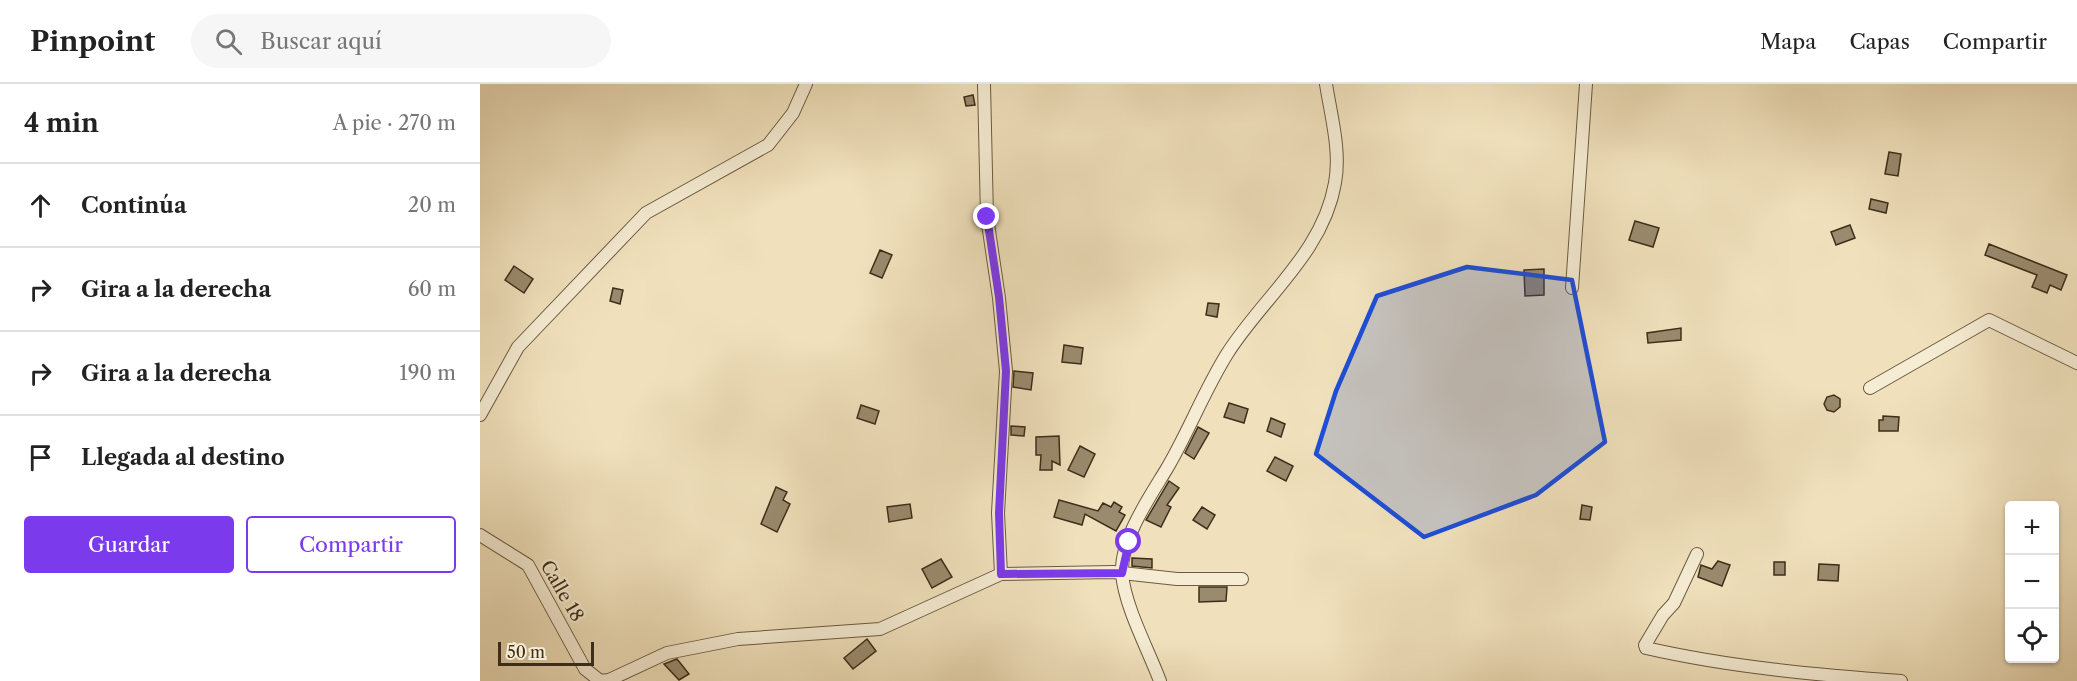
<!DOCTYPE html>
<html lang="es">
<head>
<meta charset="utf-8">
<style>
  :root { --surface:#fff; --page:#f6f6f6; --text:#222; --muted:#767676; --line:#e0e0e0; --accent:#7c3aed }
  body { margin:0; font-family:"Libre Caslon Text",serif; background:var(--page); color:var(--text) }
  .controls { position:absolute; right:18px; bottom:18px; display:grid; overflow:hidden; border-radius:6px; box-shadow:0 2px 4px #0004 }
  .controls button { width:54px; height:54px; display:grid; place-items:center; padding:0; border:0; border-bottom:2px solid var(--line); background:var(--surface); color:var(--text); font:30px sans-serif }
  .scale { position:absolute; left:18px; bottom:15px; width:96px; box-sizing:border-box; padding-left:6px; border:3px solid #3d2e1a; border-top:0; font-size:16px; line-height:21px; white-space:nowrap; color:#3d2e1a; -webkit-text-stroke:4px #f5ecd3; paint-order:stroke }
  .stop { position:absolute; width:18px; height:18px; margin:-14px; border:4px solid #7c3aed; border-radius:50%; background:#fff }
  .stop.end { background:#7c3aed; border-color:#fff; box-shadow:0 2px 6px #0008 }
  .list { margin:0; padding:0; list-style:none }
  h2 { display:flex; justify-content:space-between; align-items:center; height:78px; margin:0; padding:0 24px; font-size:26px }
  h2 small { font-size:20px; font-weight:400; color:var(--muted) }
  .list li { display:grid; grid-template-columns:39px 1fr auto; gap:18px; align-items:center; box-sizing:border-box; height:84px; padding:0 24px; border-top:2px solid var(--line) }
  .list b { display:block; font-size:22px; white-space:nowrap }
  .list em { font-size:20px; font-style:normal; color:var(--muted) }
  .actions { display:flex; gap:12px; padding:18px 24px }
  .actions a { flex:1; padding:14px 0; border:2px solid var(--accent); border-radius:6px; text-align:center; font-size:21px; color:var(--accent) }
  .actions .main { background:var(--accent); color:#fff }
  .icon { flex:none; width:33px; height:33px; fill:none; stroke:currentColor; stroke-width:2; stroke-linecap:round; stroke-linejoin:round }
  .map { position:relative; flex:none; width:1597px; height:597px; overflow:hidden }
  header { display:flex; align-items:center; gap:36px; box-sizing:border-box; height:84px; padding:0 30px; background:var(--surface); border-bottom:2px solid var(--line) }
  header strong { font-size:28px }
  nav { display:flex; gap:33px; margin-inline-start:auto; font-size:21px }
  .search { width:420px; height:54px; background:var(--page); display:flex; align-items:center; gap:15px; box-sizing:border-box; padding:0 21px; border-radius:33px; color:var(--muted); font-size:22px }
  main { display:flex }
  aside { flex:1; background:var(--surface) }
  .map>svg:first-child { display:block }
</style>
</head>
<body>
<header>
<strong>Pinpoint</strong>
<div class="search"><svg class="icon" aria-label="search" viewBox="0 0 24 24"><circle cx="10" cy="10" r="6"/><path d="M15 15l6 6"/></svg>Buscar aquí</div>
<nav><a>Mapa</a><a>Capas</a><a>Compartir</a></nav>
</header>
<main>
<aside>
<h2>4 min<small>A pie · 270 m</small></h2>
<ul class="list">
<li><svg class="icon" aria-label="ahead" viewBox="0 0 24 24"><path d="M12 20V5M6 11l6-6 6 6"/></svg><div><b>Continúa</b></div><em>20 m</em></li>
<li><svg class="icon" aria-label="right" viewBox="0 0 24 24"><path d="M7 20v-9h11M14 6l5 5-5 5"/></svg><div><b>Gira a la derecha</b></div><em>60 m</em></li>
<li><svg class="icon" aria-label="right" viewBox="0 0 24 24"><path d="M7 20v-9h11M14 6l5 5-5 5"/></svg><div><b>Gira a la derecha</b></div><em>190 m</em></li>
<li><svg class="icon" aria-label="arrive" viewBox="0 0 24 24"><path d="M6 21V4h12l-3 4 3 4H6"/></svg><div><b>Llegada al destino</b></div></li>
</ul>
<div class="actions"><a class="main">Guardar</a><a>Compartir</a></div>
</aside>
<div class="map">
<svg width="1597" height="597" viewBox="0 0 1597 597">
  <rect width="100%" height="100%" fill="#f0e1bc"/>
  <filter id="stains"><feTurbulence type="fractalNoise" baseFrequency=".00333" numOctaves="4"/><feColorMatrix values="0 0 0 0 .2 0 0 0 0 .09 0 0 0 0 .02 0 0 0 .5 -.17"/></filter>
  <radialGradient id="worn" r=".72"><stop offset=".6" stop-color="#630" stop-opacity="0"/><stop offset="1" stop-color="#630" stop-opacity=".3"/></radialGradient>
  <g fill="#9a8b6e" stroke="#3d2e1a" stroke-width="1.5">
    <path d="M493 11 495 21 486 22 484 13Z"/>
    <path d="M1409 68 1421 70 1418 92 1405 90Z"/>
    <path d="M1391 115 1408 119 1406 129 1389 125Z"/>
    <path d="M1155 137 1179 144 1173 163 1149 156Z"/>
    <path d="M1370 141 1375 154 1356 161 1351 148Z"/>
    <path d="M1509 160 1587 191 1581 206 1570 201 1567 209 1552 203 1557 191 1505 171Z"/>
    <path d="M400 166 412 171 402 194 390 189Z"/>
    <path d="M34 182 53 195 44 209 25 196Z"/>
    <path d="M1064 185V211L1045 212 1044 186Z"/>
    <path d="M133 204 143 206 140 220 130 217Z"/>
    <path d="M728 219 739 220 737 233 726 231Z"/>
    <path d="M1201 244V256L1168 259 1167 249Z"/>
    <path d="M584 261 603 264 601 280 582 278Z"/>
    <path d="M534 287 553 289 551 306 533 303Z"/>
    <path d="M1354 311 1360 315V323L1354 328 1347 326 1344 320 1347 313Z"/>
    <path d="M749 319 768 325 764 339 744 333Z"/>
    <path d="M381 321 399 327 395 340 377 334Z"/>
    <path d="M1403 332 1419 333 1418 347H1399V336H1403Z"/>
    <path d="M791 334 805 340 801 353 787 347Z"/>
    <path d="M531 342 545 343 544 352 531 351Z"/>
    <path d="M718 343 729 349 714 375 705 369Z"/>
    <path d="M579 352 580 381 572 377V386H560L561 371H556V353Z"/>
    <path d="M600 362 615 370 604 393 588 386Z"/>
    <path d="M795 373 813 382 806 397 787 387Z"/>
    <path d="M689 397 699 404 687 421 691 423 681 443 666 436Z"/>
    <path d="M296 403 307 408 303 416 310 420 297 448 281 440Z"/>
    <path d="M579 416 618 427 623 419 631 423 634 418 642 423 639 428 645 431 636 447 605 430 602 441 574 433Z"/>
    <path d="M430 420 432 434 409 438 407 423Z"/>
    <path d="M1102 421 1112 423 1110 436 1100 435Z"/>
    <path d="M722 423 735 431 727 445 713 436Z"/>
    <path d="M652 474 672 475V484L652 482Z"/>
    <path d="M461 475 472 493 452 504 442 485Z"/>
    <path d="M1238 477 1250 481 1242 502 1218 493 1221 481 1232 485Z"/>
    <rect x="1294" y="478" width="11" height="13"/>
    <path d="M1339 480 1359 481 1358 497 1338 496Z"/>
    <path d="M719 503H747L746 517 719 518Z"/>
    <path d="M387 555 396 567 373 585 364 574Z"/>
    <path d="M197 575 209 590 199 596 184 580Z"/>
  </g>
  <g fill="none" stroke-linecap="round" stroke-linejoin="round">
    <defs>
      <g id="minor">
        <path d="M504 0 507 133 519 214 526 287 518 429 521 490"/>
        <path d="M1092 204 1106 0"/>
        <path d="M1390 304 1509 236 1597 279"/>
        <path d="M0 331 38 263 166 129 288 61 313 29 326 0"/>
        <path d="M0 451 48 481 105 585 119 596"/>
        <path d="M1217 470 1194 519 1183 531 1165 561 1166 564C1249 583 1337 591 1421 597"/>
        <path d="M118 597 129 596 187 569 258 555 400 545 521 490 633 488 697 495H762"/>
        <path d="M680 597C668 565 645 523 642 490 640 456 669 414 686 386 708 349 724 307 747 270 783 213 843 169 855 99 861 67 851 32 846 0"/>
      </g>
    </defs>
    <use href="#minor" stroke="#6a5b42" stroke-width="14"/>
    <use href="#minor" stroke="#f5ecd3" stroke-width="12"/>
  </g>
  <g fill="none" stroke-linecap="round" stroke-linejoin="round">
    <path stroke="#7c3aed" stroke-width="8" d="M507 133 519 213 526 287 519 429 521 490 642 489 649 458"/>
  </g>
  <path fill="#1d4ed8" fill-opacity="0.2" stroke="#1d4ed8" stroke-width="4.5" stroke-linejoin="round" d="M987 183 1092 196 1125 358 1056 411 944 453 836 370 856 307 897 212Z"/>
  <g text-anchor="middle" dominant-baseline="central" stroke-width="4.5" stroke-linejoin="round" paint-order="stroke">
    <g font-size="18" fill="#3d2e1a" stroke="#f5ecd3">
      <text transform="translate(82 507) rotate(60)">Calle 18</text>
    </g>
  </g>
  <rect width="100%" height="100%" filter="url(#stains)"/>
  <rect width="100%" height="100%" fill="url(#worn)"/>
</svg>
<div class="controls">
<button>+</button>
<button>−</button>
<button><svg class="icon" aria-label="locate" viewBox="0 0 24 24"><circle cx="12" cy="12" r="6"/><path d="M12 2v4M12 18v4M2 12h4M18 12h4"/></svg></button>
</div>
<div class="scale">50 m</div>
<div class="stop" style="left:649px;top:458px"></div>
<div class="stop end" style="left:507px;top:133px"></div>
</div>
</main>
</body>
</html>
